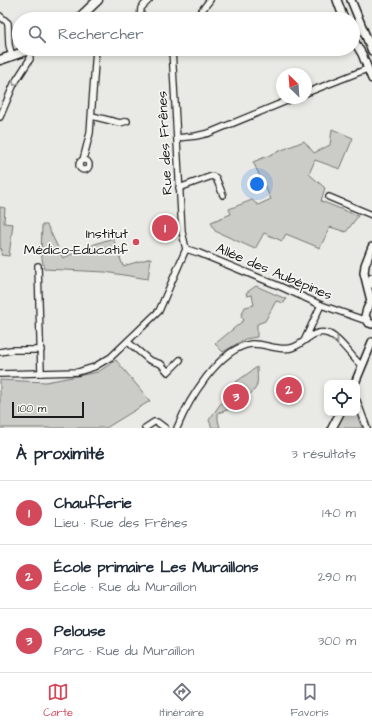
<!DOCTYPE html>
<html lang="fr">
<head>
<meta charset="utf-8">
<style>
  :root { --surface:#fff; --page:#f6f6f7; --text:#1f2937; --muted:#747a83; --line:#e0e1e3; --accent:#d1495b }
  body { margin:0; font-family:"Architects Daughter",sans-serif; background:var(--page); color:var(--text) }
  .controls { position:absolute; right:12px; bottom:12px; display:grid; overflow:hidden; border-radius:8px; box-shadow:0 2px 6px #0003 }
  .controls button { width:36px; height:36px; display:grid; place-items:center; padding:0; border:0; border-bottom:1px solid var(--line); background:var(--surface); color:var(--text); font:20px sans-serif }
  .compass { position:absolute; left:276px; top:68px; width:36px; height:36px; border-radius:50%; background:var(--surface); box-shadow:0 2px 6px #0003; rotate:335deg }
  .scale { position:absolute; left:12px; bottom:10px; width:72px; box-sizing:border-box; padding-left:4px; border:2px solid #1c1c1c; border-top:0; font-size:11px; line-height:14px; white-space:nowrap; color:#1c1c1c; -webkit-text-stroke:3px #f6f6f2; paint-order:stroke }
  .you { position:absolute; left:257px; top:184px; width:14px; height:14px; margin:-10px; border:3px solid #fff; border-radius:50%; background:#1a73e8; box-shadow:0 0 0 6px #1a73e833 }
  .badge { display:grid; place-items:center; width:26px; height:26px; border-radius:50%; background:var(--accent); color:#fff; font-size:13px; font-weight:700 }
  .pin { position:absolute; translate:-50% -50%; border:2px solid #fff; box-shadow:0 1px 4px #0006 }
  .list { margin:0; padding:0; list-style:none }
  h2 { display:flex; justify-content:space-between; align-items:center; height:52px; margin:0; padding:0 16px; font-size:17px }
  h2 small { font-size:13px; font-weight:400; color:var(--muted) }
  .list li { display:grid; grid-template-columns:26px 1fr auto; gap:12px; align-items:center; box-sizing:border-box; height:64px; padding:0 16px; border-top:1px solid var(--line) }
  .list b { display:block; font-size:15px; white-space:nowrap }
  .list p { margin:0; font-size:13px; white-space:nowrap; color:var(--muted) }
  .list em { font-size:13px; font-style:normal; color:var(--muted) }
  .icon { flex:none; width:22px; height:22px; fill:none; stroke:currentColor; stroke-width:2; stroke-linecap:round; stroke-linejoin:round }
  .map { position:relative; flex:none; width:372px; height:428px; overflow:hidden }
  .search { position:absolute; background:var(--surface); box-shadow:0 2px 6px #0003; left:12px; right:12px; top:12px; height:44px; display:flex; align-items:center; gap:10px; box-sizing:border-box; padding:0 14px; border-radius:22px; color:var(--muted); font-size:15px }
  .sheet { height:244px; background:var(--surface) }
  nav { display:flex; justify-content:space-around; align-items:center; box-sizing:border-box; height:56px; border-top:1px solid var(--line); background:var(--surface); font-size:11px; color:var(--muted) }
  nav a { display:grid; justify-items:center; gap:2px }
  nav .on { color:var(--accent) }
  .map>svg:first-child { display:block }
</style>
</head>
<body>
<div class="map">
<svg width="372" height="428" viewBox="0 0 372 428">
  <rect width="100%" height="100%" fill="#e9e9e5"/>
  <filter id="ink" filterUnits="userSpaceOnUse"><feTurbulence type="fractalNoise" baseFrequency=".025" numOctaves="2"/><feDisplacementMap in="SourceGraphic" scale="8" xChannelSelector="R" yChannelSelector="G"/><feConvolveMatrix kernelMatrix="1 2 1 2 8 2 1 2 1" color-interpolation-filters="sRGB"/></filter>
  <g filter="url(#ink)">
    <g fill="#cbcbc7" stroke="#747472">
      <path d="M332 129 353 138 340 169 315 160 309 174 325 188 321 201 358 216 346 232 330 227 320 248 286 234 282 241 264 233 255 249 215 231 211 222 231 214 229 209 252 200 258 205 271 199 253 162 304 141 314 153 330 145Z"/>
      <path d="M0 207 5 208 4 223 13 224 9 256 1 255 2 249H0Z"/>
      <path d="M42 225H47L63 258 95 244 113 238 123 266 151 258 148 279 105 272 44 269 41 253Z"/>
      <path d="M256 286 286 299 284 303 276 301 265 321 257 324V337L245 339 223 352 215 344 244 320 241 316 245 307 254 305 252 295 247 296 246 293Z"/>
      <path d="M116 360 150 401 106 428H0V380L46 382 98 372Z"/>
      <path d="M257 367C257 372 258 379 257 384 255 395 242 396 239 406L218 413V420L220 428H212L209 420 236 382Z"/>
      <path d="M344 413H356L362 428H336Z"/>
    </g>
    <g fill="none" stroke-linecap="round" stroke-linejoin="round">
      <defs>
        <g id="minor">
          <path d="M0 16 8 23 9 45 12 56"/>
          <path d="M140 19 141 8 149 0"/>
          <path d="M195 19 210 0"/>
          <path d="M306 93 367 69"/>
          <path d="M92 116 120 123 127 121"/>
          <path d="M0 117 14 84 30 59 29 50"/>
          <path d="M177 138 196 136 209 133 294 98"/>
          <circle cx="84" cy="165" r="5"/>
          <path d="M83 160 90 133 96 49"/>
          <path d="M179 188 212 176 216 178 223 195"/>
          <path d="M329 197 372 215"/>
          <path d="M186 249 199 253 279 286 321 305 367 321"/>
          <path d="M38 266 41 373"/>
          <path d="M305 339 321 305"/>
          <path d="M128 342 149 360 161 364 168 372 180 360"/>
          <path d="M0 352 11 350H41"/>
          <path d="M0 374 78 372 94 367 111 357 159 311 186 249 182 232 172 49"/>
          <path d="M357 401 367 428"/>
          <path d="M145 428 154 422H157L165 428"/>
          <path d="M177 428C188 401 219 348 251 344 265 343 277 351 291 348 304 345 311 330 326 333 339 336 351 357 362 366"/>
        </g>
        <g id="tertiary">
          <path d="M337 0 344 19"/>
          <path d="M351 0 372 51"/>
          <path d="M353 39 362 54 372 79"/>
          <path d="M372 278V284"/>
          <path d="M372 299 367 309 365 316 369 323 372 324"/>
          <path d="M371 301 364 273 365 265 372 247"/>
          <path d="M355 383 372 342"/>
          <path d="M332 428 340 413"/>
        </g>
        <g id="secondary">
          <path d="M78 19 98 0"/>
          <path d="M0 60 32 49"/>
        </g>
      </defs>
      <use href="#minor" stroke="#1c1c1c" stroke-width="8"/>
      <use href="#tertiary" stroke="#1c1c1c" stroke-width="10"/>
      <use href="#secondary" stroke="#1c1c1c" stroke-width="11"/>
      <use href="#minor" stroke="#f6f6f2" stroke-width="5.5"/>
      <use href="#tertiary" stroke="#f6f6f2" stroke-width="7"/>
      <use href="#secondary" stroke="#f6f6f2" stroke-width="8"/>
    </g>
    <defs><path id="oneway-chevron" d="M-2-3.5L2.5 0L-2 3.5" fill="none" stroke-width="1.6" stroke-linecap="round" stroke-linejoin="round"/></defs>
    <g stroke="#949492">
      <use href="#oneway-chevron" transform="translate(15 83) rotate(118)"/>
      <use href="#oneway-chevron" transform="translate(336 340) rotate(45)"/>
    </g>
  </g>
  <circle fill="#d1495b" stroke="#f6f6f2" stroke-width="1.5" cx="136" cy="242" r="4"/>
  <g text-anchor="middle" dominant-baseline="central" stroke-width="3.5" stroke-linejoin="round" paint-order="stroke">
    <g font-size="14" fill="#1c1c1c" stroke="#f6f6f2">
      <text transform="translate(165 143) rotate(-93)">Rue des Frênes</text>
      <text transform="translate(274 272) rotate(23)">Allée des Aubépines</text>
    </g>
    <g font-size="14" fill="#1c1c1c" stroke="#f6f6f2" text-anchor="end">
      <text x="128" y="234">Institut<tspan x="128" dy="16">Médico-Educatif</tspan></text>
    </g>
  </g>
</svg>
<div class="controls">
<button><svg class="icon" aria-label="locate" viewBox="0 0 24 24"><circle cx="12" cy="12" r="6"/><path d="M12 2v4M12 18v4M2 12h4M18 12h4"/></svg></button>
</div>
<svg class="compass" viewBox="-18 -18 36 36"><path d="M0-13l5 13h-10z" fill="#e53935"/><path d="M0 13l5-13h-10z" fill="#747a83"/></svg>
<div class="scale">100 m</div>
<div class="you"></div>
<div class="pin badge" style="left:165px;top:228px">1</div>
<div class="pin badge" style="left:289px;top:390px">2</div>
<div class="pin badge" style="left:236px;top:397px">3</div>
<div class="search"><svg class="icon" aria-label="search" viewBox="0 0 24 24"><circle cx="10" cy="10" r="6"/><path d="M15 15l6 6"/></svg>Rechercher</div>
</div>
<section class="sheet">
<h2>À proximité<small>3 résultats</small></h2>
<ul class="list">
<li><span class="badge">1</span><div><b>Chaufferie</b><p>Lieu · Rue des Frênes</p></div><em>140 m</em></li>
<li><span class="badge">2</span><div><b>École primaire Les Muraillons</b><p>École · Rue du Muraillon</p></div><em>290 m</em></li>
<li><span class="badge">3</span><div><b>Pelouse</b><p>Parc · Rue du Muraillon</p></div><em>300 m</em></li>
</ul>
</section>
<nav>
<a class="on"><svg class="icon" aria-label="map" viewBox="0 0 24 24"><path d="M3 6l6-2 6 2 6-2v14l-6 2-6-2-6 2zM9 4v14M15 6v14"/></svg>Carte</a>
<a><svg class="icon" aria-label="directions" viewBox="0 0 24 24"><path d="M12 3l9 9-9 9-9-9zM9 14v-3h6M13 9l2 2-2 2"/></svg>Itinéraire</a>
<a><svg class="icon" aria-label="saved" viewBox="0 0 24 24"><path d="M7 4h10v16l-5-4-5 4z"/></svg>Favoris</a>
</nav>
</body>
</html>
